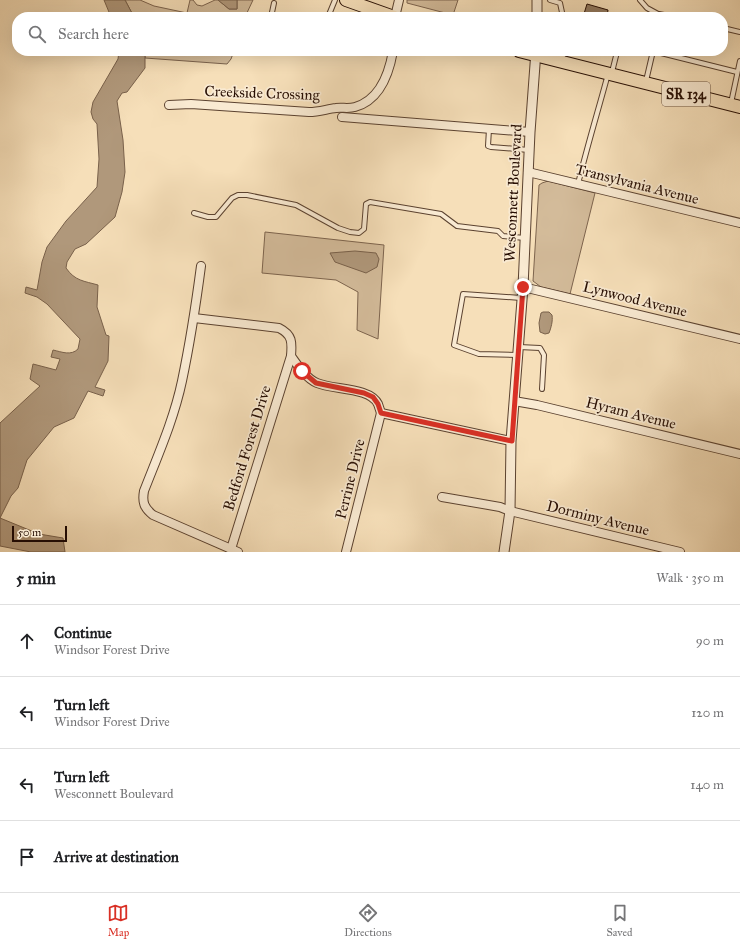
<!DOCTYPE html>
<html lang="en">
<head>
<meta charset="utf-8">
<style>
  :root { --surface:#fff; --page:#f6f6f6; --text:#202124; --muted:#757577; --line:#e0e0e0; --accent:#d93025 }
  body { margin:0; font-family:"IM FELL Great Primer",serif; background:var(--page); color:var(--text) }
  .scale { position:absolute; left:12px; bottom:10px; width:55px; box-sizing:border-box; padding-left:4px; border:2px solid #270e03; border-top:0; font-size:11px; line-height:14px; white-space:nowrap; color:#270e03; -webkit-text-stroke:3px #f9ead2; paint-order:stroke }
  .stop { position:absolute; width:12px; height:12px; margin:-9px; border:3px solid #d93025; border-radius:50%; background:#fff }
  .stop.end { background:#d93025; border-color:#fff; box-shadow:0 1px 4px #0008 }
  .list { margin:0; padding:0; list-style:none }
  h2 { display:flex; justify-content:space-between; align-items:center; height:52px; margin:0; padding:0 16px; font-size:17px }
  h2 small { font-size:13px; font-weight:400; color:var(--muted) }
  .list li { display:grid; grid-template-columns:26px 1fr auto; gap:12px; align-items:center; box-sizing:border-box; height:72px; padding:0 16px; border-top:1px solid var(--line) }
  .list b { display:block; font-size:15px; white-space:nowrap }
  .list p { margin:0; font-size:13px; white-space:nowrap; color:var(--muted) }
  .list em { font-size:13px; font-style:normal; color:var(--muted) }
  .icon { flex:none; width:22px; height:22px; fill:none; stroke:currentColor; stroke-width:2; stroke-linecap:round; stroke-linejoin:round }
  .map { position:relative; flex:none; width:740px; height:552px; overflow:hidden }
  .search { position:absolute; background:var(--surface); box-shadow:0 4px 16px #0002; left:12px; right:12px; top:12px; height:44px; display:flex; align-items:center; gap:10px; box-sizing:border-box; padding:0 14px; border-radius:16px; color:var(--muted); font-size:15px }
  .sheet { height:340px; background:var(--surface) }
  nav { display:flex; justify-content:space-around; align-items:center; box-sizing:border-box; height:56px; border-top:1px solid var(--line); background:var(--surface); font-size:11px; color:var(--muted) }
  nav a { display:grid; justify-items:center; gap:2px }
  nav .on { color:var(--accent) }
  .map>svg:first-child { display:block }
</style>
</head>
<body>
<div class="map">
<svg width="740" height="552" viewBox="0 0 740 552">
  <rect width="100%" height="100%" fill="#f6dfb9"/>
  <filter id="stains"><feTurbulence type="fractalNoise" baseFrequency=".005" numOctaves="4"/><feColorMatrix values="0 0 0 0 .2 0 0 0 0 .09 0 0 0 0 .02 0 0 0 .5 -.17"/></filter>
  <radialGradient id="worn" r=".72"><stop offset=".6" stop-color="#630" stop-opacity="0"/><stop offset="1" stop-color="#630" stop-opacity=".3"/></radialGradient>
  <g fill="#d3bb9a" stroke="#7d644e">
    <path d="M125 0H140L154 6 187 13 190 0H193L197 5 202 6 215 0H218L229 9H237V0H253L245 17H134Z"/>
    <path d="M407 0H458L453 15 407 3Z"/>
    <path d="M145 51H234L231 59 227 64 145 58Z"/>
    <path d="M548 181 595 193 570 294 541 287 533 281 539 185 542 183Z"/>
    <path d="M265 232 384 245 378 339 357 330 358 292 336 280 262 273Z"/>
  </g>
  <g fill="#b0987b" stroke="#79614b">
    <path d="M104 0H125L134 17H111Z"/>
    <path d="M218 0H237V9H229Z"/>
    <path d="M119 51H145V68L127 92 122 93 117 101 123 140 125 172 122 192 115 217 86 244 75 249 67 262 66 268C75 281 84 281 98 285L97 307 106 335 109 336 108 361 95 387 105 390 103 396 88 391 74 418 54 427 27 460 18 488 11 496 0 518V423L40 386 30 379 33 364 56 370 60 359 51 357 53 350C62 352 71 356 78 349L80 339 47 304 37 297 25 293 26 287 37 290 42 262 47 247 66 221 97 187 99 159 97 124 93 119 91 112 93 102 118 59Z"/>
    <path d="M355 251 376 253 379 259 377 267 366 273 335 262 330 253Z"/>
    <path d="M543 312H549L552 315C553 321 551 328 549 333L545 334 540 332 539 323 541 313Z"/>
    <path d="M0 518 39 534 63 538 65 552H31L0 546Z"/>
  </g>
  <path fill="#937b62" stroke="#270e03" d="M587 4 608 10 607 17H583Z"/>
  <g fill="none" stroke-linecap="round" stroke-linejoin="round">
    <defs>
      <g id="service">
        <path d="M550 0 560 3 563 17"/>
        <path d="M640 0 647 8 658 14 660 17"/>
        <path d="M659 14 674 17"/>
        <path d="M271 17 274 3"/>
        <path d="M328 17 335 0"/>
        <path d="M723 28 740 32"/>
        <path d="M653 51 737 72"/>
        <path d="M562 60 564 51"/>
        <path d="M612 72 617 52 614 51"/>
        <path d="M646 81 653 51"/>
        <path d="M731 103 740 61"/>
        <path d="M489 129 488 146 491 147 529 150"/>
        <path d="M578 184C587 147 598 111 608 74"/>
        <path d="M194 213 208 217H216L232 198 238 195H247L296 205 338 228 350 232 359 233 364 229 366 204 370 202 441 214 457 226 498 231 503 236 525 238"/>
        <path d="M519 347 540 348 544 355 542 389"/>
        <path d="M518 355 479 354 454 345 463 294 521 298"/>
      </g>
      <g id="minor">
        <path d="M395 17 399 0"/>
        <path d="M169 105 191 104 309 112C319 112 327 109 336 108 342 107 348 109 355 107 380 100 389 74 393 51"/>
        <path d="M342 117 530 132"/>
        <path d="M528 172 740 223"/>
        <path d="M201 266C196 304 190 343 182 381 174 419 158 455 144 491 142 502 144 508 153 515L238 552"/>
        <path d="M523 287 740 339"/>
        <path d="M194 318 279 328C293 335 292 343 291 356 298 366 306 378 317 383 333 390 370 387 378 404 379 407 380 410 381 413"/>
        <path d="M514 401 537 405 740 454"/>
        <path d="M381 413 511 441"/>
        <path d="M442 497 500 507 510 511 680 552"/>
        <path d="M231 549 291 356"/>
        <path d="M346 552 381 413"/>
      </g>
      <g id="tertiary">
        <path d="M537 17V0"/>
        <path d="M504 552 510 511 511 441 523 287 530 132 536 51"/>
      </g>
      <g id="primary">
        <path d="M346 0 394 17"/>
        <path d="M519 51 740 107"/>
      </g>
    </defs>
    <use href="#service" stroke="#5b4230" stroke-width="6"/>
    <use href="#minor" stroke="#5b4230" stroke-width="10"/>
    <use href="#tertiary" stroke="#5b4230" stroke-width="11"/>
    <use href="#primary" stroke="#270e03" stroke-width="14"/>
    <use href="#service" stroke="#f9ead2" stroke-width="4"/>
    <use href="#minor" stroke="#f9ead2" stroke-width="8"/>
    <use href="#tertiary" stroke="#f9ead2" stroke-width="9"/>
    <use href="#primary" stroke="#f6dfb9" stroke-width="12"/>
  </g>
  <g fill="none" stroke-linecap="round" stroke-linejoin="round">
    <path stroke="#d93025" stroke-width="5" d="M302 371 316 383 364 393 373 397 378 404 381 413 512 441 523 287"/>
  </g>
  <g text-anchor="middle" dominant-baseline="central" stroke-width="3.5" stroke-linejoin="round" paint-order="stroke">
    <rect fill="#f9ead2" stroke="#665041" stroke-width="1" x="662" y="82" width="48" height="24" rx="3"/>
    <g font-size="14" font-weight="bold" fill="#270e03">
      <text x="686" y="94">SR 134</text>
    </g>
    <g font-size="15" fill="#270e03" stroke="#f9ead2">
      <text transform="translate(262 93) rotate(2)">Creekside Crossing</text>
      <text transform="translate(637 184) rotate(14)">Transylvania Avenue</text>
      <text transform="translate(513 193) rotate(-87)">Wesconnett Boulevard</text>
      <text transform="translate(635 299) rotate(14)">Lynwood Avenue</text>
      <text transform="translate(631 413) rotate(14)">Hyram Avenue</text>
      <text transform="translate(247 448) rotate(-73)">Bedford Forest Drive</text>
      <text transform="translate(350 479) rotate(-76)">Perrine Drive</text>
      <text transform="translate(598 518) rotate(14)">Dorminy Avenue</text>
    </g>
  </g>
  <rect width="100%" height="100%" filter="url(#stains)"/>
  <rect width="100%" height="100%" fill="url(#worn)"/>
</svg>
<div class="scale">50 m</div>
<div class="stop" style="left:302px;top:371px"></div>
<div class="stop end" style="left:523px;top:287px"></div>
<div class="search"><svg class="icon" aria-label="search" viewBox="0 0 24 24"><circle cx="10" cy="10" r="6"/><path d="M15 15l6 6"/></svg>Search here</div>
</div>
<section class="sheet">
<h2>5 min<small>Walk · 350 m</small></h2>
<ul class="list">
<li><svg class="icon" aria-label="ahead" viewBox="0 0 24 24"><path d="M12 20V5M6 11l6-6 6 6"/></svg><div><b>Continue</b><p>Windsor Forest Drive</p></div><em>90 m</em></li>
<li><svg class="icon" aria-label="left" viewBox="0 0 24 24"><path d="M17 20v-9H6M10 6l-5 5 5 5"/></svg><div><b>Turn left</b><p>Windsor Forest Drive</p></div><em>120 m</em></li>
<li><svg class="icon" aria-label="left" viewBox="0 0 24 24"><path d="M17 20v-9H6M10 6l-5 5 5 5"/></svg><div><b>Turn left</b><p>Wesconnett Boulevard</p></div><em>140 m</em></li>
<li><svg class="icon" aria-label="arrive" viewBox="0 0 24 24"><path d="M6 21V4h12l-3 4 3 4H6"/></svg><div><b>Arrive at destination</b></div></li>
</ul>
</section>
<nav>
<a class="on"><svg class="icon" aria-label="map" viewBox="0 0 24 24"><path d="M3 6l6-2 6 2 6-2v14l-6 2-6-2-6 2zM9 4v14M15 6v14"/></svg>Map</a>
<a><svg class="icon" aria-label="directions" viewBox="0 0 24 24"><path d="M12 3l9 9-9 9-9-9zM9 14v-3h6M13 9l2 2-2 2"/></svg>Directions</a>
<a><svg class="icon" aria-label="saved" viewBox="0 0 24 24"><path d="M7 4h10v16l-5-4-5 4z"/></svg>Saved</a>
</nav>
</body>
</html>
